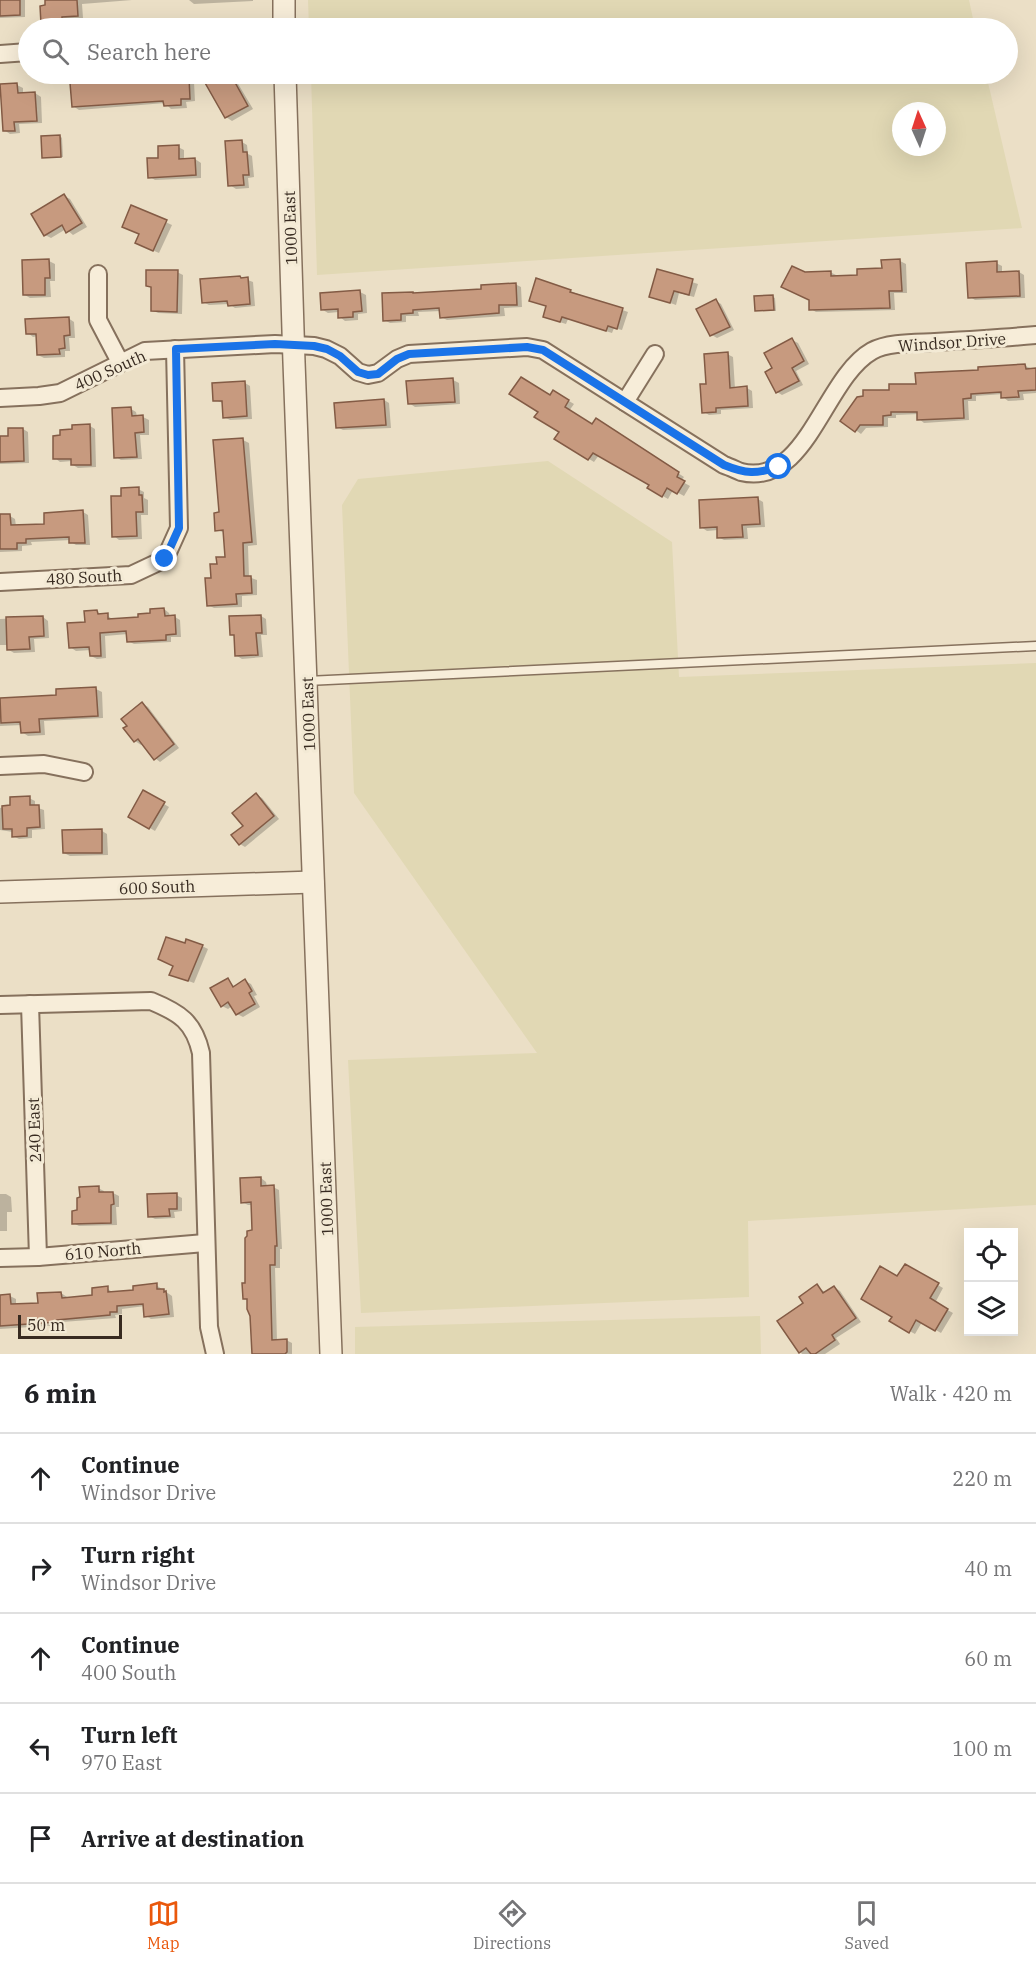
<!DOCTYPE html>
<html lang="en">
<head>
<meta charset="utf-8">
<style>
  :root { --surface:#fff; --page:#f2f2f2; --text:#202124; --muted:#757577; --line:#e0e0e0; --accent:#ea580c }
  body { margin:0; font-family:"IBM Plex Serif",serif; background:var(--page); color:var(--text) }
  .controls { position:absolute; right:18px; bottom:18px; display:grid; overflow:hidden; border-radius:0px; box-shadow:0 6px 24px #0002 }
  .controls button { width:54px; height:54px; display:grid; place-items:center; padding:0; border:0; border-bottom:2px solid var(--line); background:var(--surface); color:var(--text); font:30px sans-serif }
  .compass { position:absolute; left:892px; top:102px; width:54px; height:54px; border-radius:50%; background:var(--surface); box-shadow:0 6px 24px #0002; rotate:357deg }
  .scale { position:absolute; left:18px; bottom:15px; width:104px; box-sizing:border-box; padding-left:6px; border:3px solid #372a20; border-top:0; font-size:16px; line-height:21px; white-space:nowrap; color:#372a20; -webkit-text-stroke:4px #f3ead5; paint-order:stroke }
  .stop { position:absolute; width:18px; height:18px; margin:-14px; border:4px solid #1a73e8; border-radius:50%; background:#fff }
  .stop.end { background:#1a73e8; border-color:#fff; box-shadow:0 2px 6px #0008 }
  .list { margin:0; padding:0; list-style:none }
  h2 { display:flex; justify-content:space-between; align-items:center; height:78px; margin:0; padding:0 24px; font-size:26px }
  h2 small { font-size:20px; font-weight:400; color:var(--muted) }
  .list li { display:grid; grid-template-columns:39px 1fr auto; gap:18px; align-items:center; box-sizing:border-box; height:90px; padding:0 24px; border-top:2px solid var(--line) }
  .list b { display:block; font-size:22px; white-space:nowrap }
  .list p { margin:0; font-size:20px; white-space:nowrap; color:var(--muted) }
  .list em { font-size:20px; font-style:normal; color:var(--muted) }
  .icon { flex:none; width:33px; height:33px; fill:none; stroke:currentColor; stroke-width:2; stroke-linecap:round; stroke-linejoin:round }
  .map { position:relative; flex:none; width:1036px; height:1354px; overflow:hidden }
  .search { position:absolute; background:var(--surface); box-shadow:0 6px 24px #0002; left:18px; right:18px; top:18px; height:66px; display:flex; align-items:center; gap:15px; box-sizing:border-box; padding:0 21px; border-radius:33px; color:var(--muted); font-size:22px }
  .sheet { height:528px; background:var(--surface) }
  nav { display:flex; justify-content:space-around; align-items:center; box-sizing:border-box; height:84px; border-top:2px solid var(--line); background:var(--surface); font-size:16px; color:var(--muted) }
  nav a { display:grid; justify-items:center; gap:3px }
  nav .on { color:var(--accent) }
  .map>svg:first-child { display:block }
</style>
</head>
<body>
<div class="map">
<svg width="1036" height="1354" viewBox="0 0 1036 1354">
  <rect width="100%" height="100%" fill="#ebdfc6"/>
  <g fill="#e1d8b4" fill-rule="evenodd">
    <path d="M308 0H969L975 28H309Z"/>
    <path d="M311 74H986L1022 228 317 275ZM901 111H937V147H901Z"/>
    <path d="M548 461 672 542 679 677 1036 663V1205L748 1221 749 1297 361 1313 348 1060 537 1053 354 793 342 505 358 479Z"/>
    <path d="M760 1316 761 1354H355V1327Z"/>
  </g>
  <g fill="#0003">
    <path d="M0 0H25V17L0 18Z"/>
    <path d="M46 0H132L82 4 83 18 67 19V26L48 27 42 23Z"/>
    <path d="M189 0H253V1L194 4Z"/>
    <path d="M204 74H226L230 80 232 79 237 82 253 109 232 121 226 117 202 75Z"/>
    <path d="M188 78 194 82 195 101 186 102 187 108 171 109 165 103 79 110 73 106Z"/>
    <path d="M17 85 23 88V94L35 93 41 97 42 123 19 124 20 133 10 134 4 130Z"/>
    <path d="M60 136 62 138 63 157H44Z"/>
    <path d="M242 142 247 145 248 154 252 156 254 177 248 178 249 188 236 189 230 185Z"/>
    <path d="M178 147 184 150V160L195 159 201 163V178L155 180 150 177 160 159Z"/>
    <path d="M64 196 70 199 87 227 73 235 66 229 51 238 45 235 33 215Z"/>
    <path d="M132 207 172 225 159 253 143 246Z"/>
    <path d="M49 261 55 264V281H50L51 297 30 298 25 295Z"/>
    <path d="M900 261 906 264 907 293H894L895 310 816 312 811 309 805 273 830 272 836 275V278L859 276 883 270Z"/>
    <path d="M996 263 1002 266V273L1019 272 1024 275 1025 298 975 300 970 297Z"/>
    <path d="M658 271 698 284 694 297 679 293 676 305 651 296Z"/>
    <path d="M177 272 183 275 182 314 158 313 152 310 153 289 148 286Z"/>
    <path d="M240 277 253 282 255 306 235 308 229 304 209 305 203 302Z"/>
    <path d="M515 284 521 287 522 307 504 308 505 316 447 320 441 317V311L418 312 419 316H406V322L390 323 384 320 412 293 483 290Z"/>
    <path d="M570 291 628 312 622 330 614 328 612 333 568 319 566 324 550 319 545 316 548 307 531 300Z"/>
    <path d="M360 292 366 295 367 313 358 314V320L345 321 340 317 339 312 328 313 323 310Z"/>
    <path d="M773 297 775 298 776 311 756 310Z"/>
    <path d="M716 301 721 304 734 330 717 338 712 335Z"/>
    <path d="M68 318 74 322 75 338H69L70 351H65V357L44 358 38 355V336L33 337 28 333Z"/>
    <path d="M792 340 798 343 809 364 796 371 803 385 782 395 777 392 774 369Z"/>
    <path d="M727 354 733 357 735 389 747 388 752 391 753 408 721 410V414L709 415 704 412 708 386Z"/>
    <path d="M1025 366 1036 370V393L1023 394 1024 400 1008 401 1003 397V394L976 396V401H968L969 420 924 423 919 419V414L896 415V418H888V427L866 428 861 434 842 420 890 391 980 371Z"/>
    <path d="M453 380 459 383 460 404 415 407 409 403Z"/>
    <path d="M245 383 250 386 252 419 230 420 224 417 223 403 215 400Z"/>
    <path d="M559 395 574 404 569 411 592 425 602 423 684 477 681 481 690 486 684 496 673 490 668 499 649 488 651 485 599 455 594 462 557 439 561 432 550 396Z"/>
    <path d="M384 400 389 403 391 428 343 430 337 427Z"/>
    <path d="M131 409 136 412 137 417H143L149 420V435H140L142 459 121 460 116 457Z"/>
    <path d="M90 426 95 429 96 467 78 468 73 465 72 461 60 462 55 458Z"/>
    <path d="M23 429 28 432 29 463 0 464V437H10Z"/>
    <path d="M243 440 249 443 257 545 248 546 249 577 257 580V595L242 596V607L214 608 208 605 212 579 218 565 227 558 225 533 217 530Z"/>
    <path d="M138 489 144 492V498L148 500V515H141L142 539 119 540 114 536 123 497Z"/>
    <path d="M758 499 763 502 765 527 747 528 748 539 724 540 718 537V530L707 531 701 527Z"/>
    <path d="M83 512 88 515 90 545H76L71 542V540L31 542 32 545 22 546V551L0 552V516H10L15 519 16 526H46Z"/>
    <path d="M164 609 169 613 170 617H175L180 620 181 637H171V642L134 644 128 641V634L105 636 106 658 97 659 91 656V650L76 651 70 647 87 623 97 612 102 615H107L113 620 140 619Z"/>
    <path d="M261 616 266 619 267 635H261L263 657 242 659 237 656 236 636 231 634Z"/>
    <path d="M43 617 48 621 49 638 34 639 35 652 14 653 9 650 8 645H0V619Z"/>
    <path d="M96 689 102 692 103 718 44 721 45 735 28 736 22 732V725L0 726V704L58 697Z"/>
    <path d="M143 704 148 707 179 748 160 762 155 758 143 743 141 745 135 741 125 729Z"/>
    <path d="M143 792 169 807 155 831 130 816Z"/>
    <path d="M256 795 262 798 279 819 245 847 240 844Z"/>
    <path d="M29 798 35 801V807L44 810 45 829 32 830V838L19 839 13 836V832L0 830V808L12 806Z"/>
    <path d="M102 831 107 834 108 855 70 856 64 853Z"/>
    <path d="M185 945 202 946 208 949 194 983 177 977Z"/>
    <path d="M228 980 235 987 245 981 251 984 257 995 254 996 260 1007 243 1017 237 1014 232 1006 228 1009 222 1006Z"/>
    <path d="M261 1178 266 1182 267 1187H273L279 1190 282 1249H280V1268H275L277 1341 286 1340 292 1343V1354L254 1353 248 1300 244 1298 254 1232 253 1205H248L242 1202Z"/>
    <path d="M98 1188 104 1191V1193H113L119 1196V1207H116L117 1225 79 1226 73 1223 79 1212Z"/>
    <path d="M0 1194H6L11 1197 12 1212H7V1231H0Z"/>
    <path d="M176 1195 182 1198V1211L174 1212 175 1218 155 1219 149 1216Z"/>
    <path d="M905 1266 943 1288 935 1303 953 1313 941 1333 922 1322 915 1334 891 1321 894 1317 898 1278Z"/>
    <path d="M156 1285 172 1296 174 1317 151 1319 146 1316 145 1306 122 1309V1314L115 1315 116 1318 62 1322V1325L0 1329V1296H10L16 1299V1306L39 1304 61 1293 67 1297V1299L94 1296 107 1288 113 1293 135 1291Z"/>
    <path d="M817 1286 826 1293 834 1287 840 1291 861 1322 836 1338 840 1344 825 1354H802L779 1321 805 1304Z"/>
  </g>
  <g fill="#c79a7f" stroke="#835b45" stroke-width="1.5">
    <path d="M0 0H20V15L0 16Z"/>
    <path d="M45 0H77L78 16 62 17V23L41 24 40 6 45 5Z"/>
    <path d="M200 74H224L227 80 232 77 248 106 225 118Z"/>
    <path d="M189 77 190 99H181V105L164 106 163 101 72 107 70 83Z"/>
    <path d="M17 83 18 93 35 92 37 121 14 122 15 131H3L0 84Z"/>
    <path d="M60 135 61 157 42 158 41 136Z"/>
    <path d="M242 140 243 152H247L249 175H243L244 185 228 186 225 141Z"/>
    <path d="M179 145V159L195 158 196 175 148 178 147 158H158V146Z"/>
    <path d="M64 194 82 223 66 233 62 225 44 236 31 214Z"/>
    <path d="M131 205 167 220 153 251 135 243 139 234 122 227Z"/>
    <path d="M49 259 50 278H45V295H23L22 260Z"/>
    <path d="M900 259 902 291H889L890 308 809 310V300L781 287 792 266 805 272 831 271V276L857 275V269L882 268 881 260Z"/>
    <path d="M997 261V272L1019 271 1020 296 968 298 966 263Z"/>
    <path d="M657 269 693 279 689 295 674 291 670 303 649 297Z"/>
    <path d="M146 270H178L177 312 151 311V287L146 286Z"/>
    <path d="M240 276 241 278 248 277 250 304 228 306 227 301 202 303 200 279Z"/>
    <path d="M536 278 571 290 570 292 623 308 617 329 608 326 606 331 562 317 560 322 543 317 546 306 529 301Z"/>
    <path d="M516 283 517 305H499V313L440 318 439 308 413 310V313L401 314V320L383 321 382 293 413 292V293L481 289V285Z"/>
    <path d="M360 290 362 311 353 312V317L338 318V309L321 310 320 293Z"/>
    <path d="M773 295 774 310 755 311 754 296Z"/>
    <path d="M716 299 730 327 710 336 696 309Z"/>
    <path d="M69 317 70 335 64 336 65 348 59 349 60 354 37 355 36 334H26L25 319Z"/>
    <path d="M792 338 804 361 792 368 799 381 776 393 765 372 772 368 764 353Z"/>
    <path d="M728 352 730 388 747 386 748 406 716 408V412L702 413 700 384H706L704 354Z"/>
    <path d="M1025 364 1026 369 1036 368V390L1018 391 1019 397 1001 398V392L971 394V398L963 399 964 418 917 420V412H891V415L883 416V425H860L855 432 840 421 857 397 863 396V390H889V384H916L915 373 978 370V367Z"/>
    <path d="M521 377 550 395 553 390 569 400 565 407 592 424 596 418 679 472 677 477 685 481 677 494 667 488 662 497 647 488 649 485 593 453 588 460 554 439 559 432 534 417 538 412 509 394Z"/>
    <path d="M453 378 455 402 408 404 406 381Z"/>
    <path d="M245 381 247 416 223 418 222 401H213L212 383Z"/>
    <path d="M384 399 386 425 336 428 334 403Z"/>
    <path d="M131 407 132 416 143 415 144 432 135 433 137 457 114 458 112 408Z"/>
    <path d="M90 424 91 465H71V459H53V436L60 435V430L72 429V425Z"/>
    <path d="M8 428H23L24 461 0 462V436H8Z"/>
    <path d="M243 438 252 542 243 543 244 576H251L252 593 236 594 237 604 207 606 205 578H211L210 564H217L216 557H225L223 530 215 531 214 513 219 512 213 440Z"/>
    <path d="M139 487V495H142L143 512H136L137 536 112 537 111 496H121V488Z"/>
    <path d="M758 497 760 524 742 525 743 537 717 538V527L700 528 699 500Z"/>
    <path d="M83 510 85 543H69V537L26 539V543H17V549H0V514H10L11 525 44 524V513Z"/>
    <path d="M164 608 165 616 175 615 176 634 166 635V640L127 642 126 631 100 633 101 656H90L89 647 69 648 67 623 85 622 84 611 97 610 98 614 108 613V619L138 617V614L150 613V609Z"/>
    <path d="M261 615 262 633H256L258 655 235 656 234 635H230L229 616Z"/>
    <path d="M43 616 44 636 29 637 30 649 7 650 6 617Z"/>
    <path d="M96 687 98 716 39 719 40 732 21 733 20 722 1 723 0 698 56 695V689Z"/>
    <path d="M142 702 174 744 154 760 138 739 134 742 123 728 127 726 121 719Z"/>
    <path d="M143 790 165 802 149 829 128 817Z"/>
    <path d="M256 793 274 816 239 845 231 835 243 826 232 813Z"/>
    <path d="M30 796V805H39L40 827 27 828V836L12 837V829H3L2 806 10 805V797Z"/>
    <path d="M102 829V853H63L62 830Z"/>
    <path d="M166 937 185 943 186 939 203 945 188 981 169 975 173 966 158 959Z"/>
    <path d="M228 978 233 987 245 979 252 991 249 993 255 1004 236 1015 228 1002 221 1007 210 988Z"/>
    <path d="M261 1177V1186L274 1185 277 1246H275V1265H270L272 1340 287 1339V1352L285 1354H252L250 1316 247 1309V1299H243L242 1283H245V1238L247 1236V1231L252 1230 251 1202 241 1203 240 1178Z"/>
    <path d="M99 1186V1192H113L114 1204 111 1205V1223L72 1224V1211L77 1210V1198L80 1197 79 1187Z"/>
    <path d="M177 1193V1209H169L170 1216 148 1217 147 1194Z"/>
    <path d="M905 1264 939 1283 930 1298 948 1309 935 1331 916 1320 909 1333 889 1321 892 1317 861 1299 880 1266 897 1276Z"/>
    <path d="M157 1283V1289H164V1292L166 1291 169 1314 144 1317 143 1304 117 1306V1312H110V1315L57 1320V1322L0 1326V1295L10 1294 11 1304 38 1303 37 1293 61 1292 62 1298 92 1295V1288L108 1286V1292L133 1290V1286Z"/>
    <path d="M817 1284 823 1293 834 1286 856 1318 832 1335 835 1340 815 1354H811L806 1348 799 1353 777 1321 803 1303 799 1297Z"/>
  </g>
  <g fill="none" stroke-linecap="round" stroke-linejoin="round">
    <defs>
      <path id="service" d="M307 681 1036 646"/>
      <g id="minor">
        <path d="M0 54 28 52"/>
        <path d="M98 274V320L120 362"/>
        <path d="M0 398 39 396 60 393 145 351 275 344 314 346 326 349 340 356 358 372 368 375 378 373 397 359 409 354 527 347 543 350 724 465C730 467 736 470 741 472 807 488 824 378 872 351 888 342 917 343 935 342 969 340 1002 338 1036 335"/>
        <path d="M625 402 655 354"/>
        <path d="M0 582 131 575 165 559 179 528 175 349"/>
        <path d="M0 766 44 764 84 772"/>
        <path d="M30 1004 38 1257"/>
        <path d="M0 1005 151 1001C180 1013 194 1022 201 1053L209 1327 215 1354"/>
        <path d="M0 1258 38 1257 205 1243"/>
      </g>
      <g id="tertiary">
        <path d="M284 0V28"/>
        <path d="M285 74 294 362 331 1354"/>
        <path d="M0 892 313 882"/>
      </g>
    </defs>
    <use href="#service" stroke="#86715d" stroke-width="11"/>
    <use href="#minor" stroke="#86715d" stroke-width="20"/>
    <use href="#tertiary" stroke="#86715d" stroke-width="24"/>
    <use href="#service" stroke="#f7edd9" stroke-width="8"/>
    <use href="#minor" stroke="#f7edd9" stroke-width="16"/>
    <use href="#tertiary" stroke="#f7edd9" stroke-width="21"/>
  </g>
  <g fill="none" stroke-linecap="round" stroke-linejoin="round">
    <path stroke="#1a73e8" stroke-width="8" d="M165 559 179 528 176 349 275 344 314 346 327 349 340 356 358 372 368 375 378 374 397 359 409 354 527 347 543 350 724 465C746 474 756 474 779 467"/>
  </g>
  <g text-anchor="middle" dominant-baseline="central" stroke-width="6" stroke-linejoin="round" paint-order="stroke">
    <g font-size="16" fill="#372a20" stroke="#f3ead5">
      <text transform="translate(290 228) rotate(-92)">1000 East</text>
      <text transform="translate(952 342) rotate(-4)">Windsor Drive</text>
      <text transform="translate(110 370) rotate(-24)">400 South</text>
      <text transform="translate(84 577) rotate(-3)">480 South</text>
      <text transform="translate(308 714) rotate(-92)">1000 East</text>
      <text transform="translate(157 887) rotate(-2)">600 South</text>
      <text transform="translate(34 1130) rotate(-92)">240 East</text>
      <text transform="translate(326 1199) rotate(-92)">1000 East</text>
      <text transform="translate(103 1251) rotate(-5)">610 North</text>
    </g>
  </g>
</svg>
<div class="controls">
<button><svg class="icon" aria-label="locate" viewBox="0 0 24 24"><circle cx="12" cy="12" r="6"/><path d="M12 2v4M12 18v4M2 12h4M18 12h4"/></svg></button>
<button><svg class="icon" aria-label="layers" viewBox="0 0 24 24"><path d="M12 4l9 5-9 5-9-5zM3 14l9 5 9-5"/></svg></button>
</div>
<svg class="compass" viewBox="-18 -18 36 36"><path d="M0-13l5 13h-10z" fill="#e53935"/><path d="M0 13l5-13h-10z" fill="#757577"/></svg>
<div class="scale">50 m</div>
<div class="stop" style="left:779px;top:467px"></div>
<div class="stop end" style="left:165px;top:559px"></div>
<div class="search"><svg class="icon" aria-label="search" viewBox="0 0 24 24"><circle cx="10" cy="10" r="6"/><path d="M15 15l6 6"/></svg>Search here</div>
</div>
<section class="sheet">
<h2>6 min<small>Walk · 420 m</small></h2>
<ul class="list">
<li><svg class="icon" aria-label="ahead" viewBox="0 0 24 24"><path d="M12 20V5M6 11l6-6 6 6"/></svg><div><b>Continue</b><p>Windsor Drive</p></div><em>220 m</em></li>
<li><svg class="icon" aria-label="right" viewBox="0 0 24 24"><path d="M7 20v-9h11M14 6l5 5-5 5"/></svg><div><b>Turn right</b><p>Windsor Drive</p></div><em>40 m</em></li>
<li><svg class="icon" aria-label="ahead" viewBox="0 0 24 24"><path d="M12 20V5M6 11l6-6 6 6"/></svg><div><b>Continue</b><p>400 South</p></div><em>60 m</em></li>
<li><svg class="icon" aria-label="left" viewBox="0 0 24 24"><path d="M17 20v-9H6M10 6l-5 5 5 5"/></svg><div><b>Turn left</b><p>970 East</p></div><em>100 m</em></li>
<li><svg class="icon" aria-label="arrive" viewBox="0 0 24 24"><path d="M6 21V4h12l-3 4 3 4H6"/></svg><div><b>Arrive at destination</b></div></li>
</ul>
</section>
<nav>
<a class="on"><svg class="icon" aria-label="map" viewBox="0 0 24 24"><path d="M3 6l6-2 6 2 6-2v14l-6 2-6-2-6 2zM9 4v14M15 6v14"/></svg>Map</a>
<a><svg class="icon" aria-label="directions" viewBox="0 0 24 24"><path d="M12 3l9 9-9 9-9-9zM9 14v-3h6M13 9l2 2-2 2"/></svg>Directions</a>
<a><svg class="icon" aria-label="saved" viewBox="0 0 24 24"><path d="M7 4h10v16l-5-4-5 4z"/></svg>Saved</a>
</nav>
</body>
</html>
